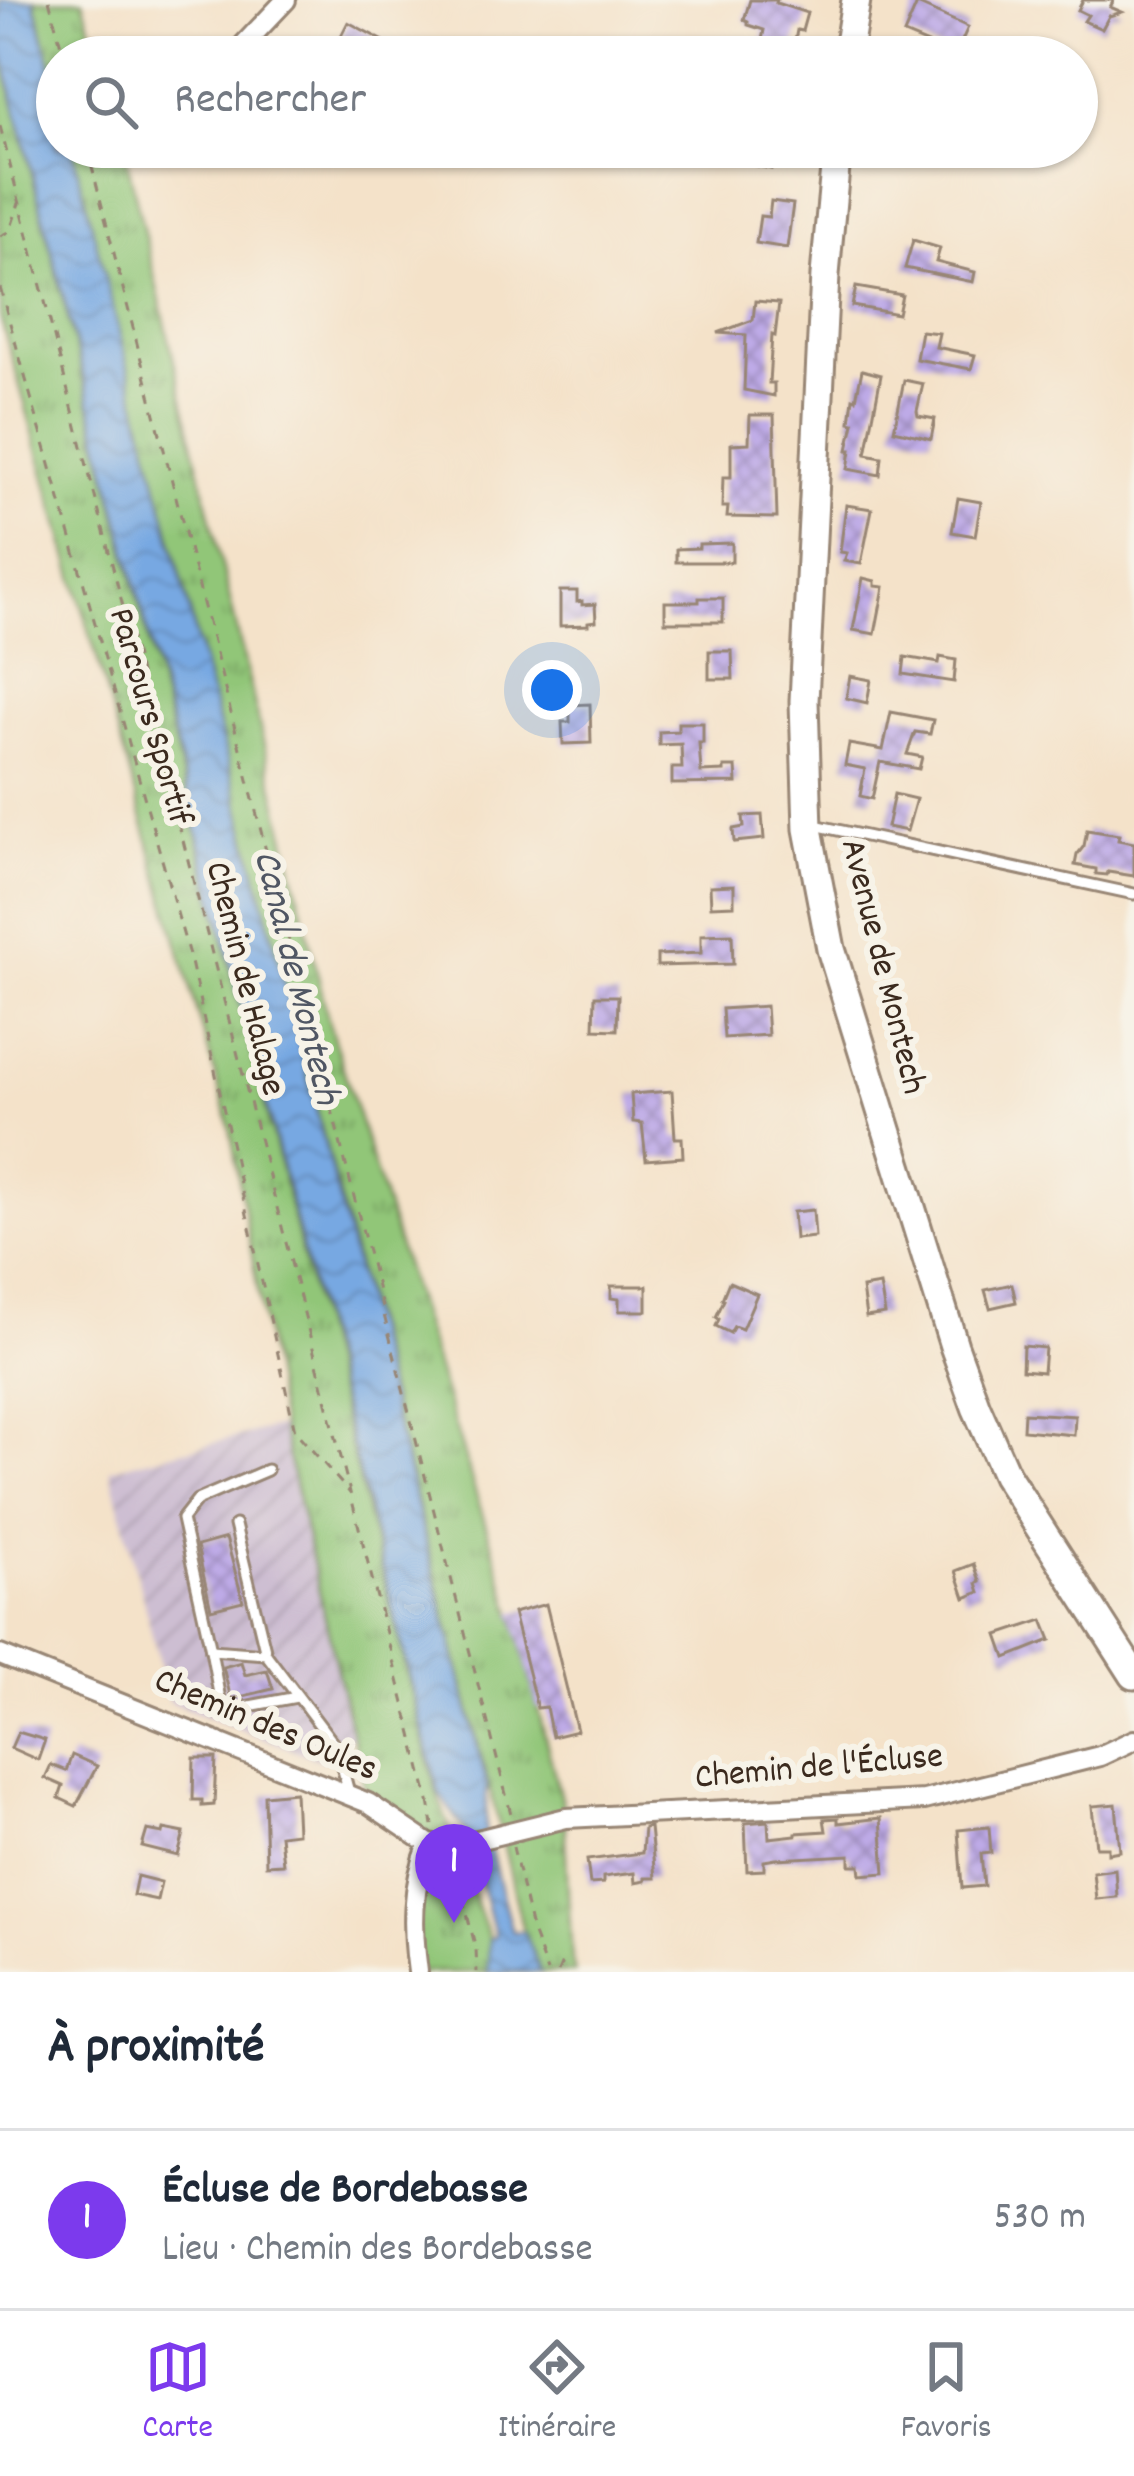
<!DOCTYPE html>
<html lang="fr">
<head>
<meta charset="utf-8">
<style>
  :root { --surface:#fff; --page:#f6f6f7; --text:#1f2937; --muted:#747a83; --line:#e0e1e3; --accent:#7c3aed }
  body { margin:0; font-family:Dekko,sans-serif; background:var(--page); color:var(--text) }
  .you { position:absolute; left:552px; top:690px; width:42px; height:42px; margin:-30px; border:9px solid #fff; border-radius:50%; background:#1a73e8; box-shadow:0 0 0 18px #1a73e833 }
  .badge { display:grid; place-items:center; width:78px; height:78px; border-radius:50%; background:var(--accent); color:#fff; font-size:39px; font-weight:700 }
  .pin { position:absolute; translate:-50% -99px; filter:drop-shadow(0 3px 6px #0008) }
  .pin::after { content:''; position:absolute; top:63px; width:42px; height:36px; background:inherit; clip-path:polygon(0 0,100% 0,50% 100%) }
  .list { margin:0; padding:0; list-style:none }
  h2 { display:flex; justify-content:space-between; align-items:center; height:156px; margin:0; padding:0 48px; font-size:51px }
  h2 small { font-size:39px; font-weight:400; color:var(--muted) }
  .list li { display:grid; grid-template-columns:78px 1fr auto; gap:36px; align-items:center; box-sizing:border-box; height:180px; padding:0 48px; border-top:3px solid var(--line) }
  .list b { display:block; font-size:45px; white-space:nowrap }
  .list p { margin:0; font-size:39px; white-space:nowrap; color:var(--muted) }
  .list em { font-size:39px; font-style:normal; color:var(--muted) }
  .icon { flex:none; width:66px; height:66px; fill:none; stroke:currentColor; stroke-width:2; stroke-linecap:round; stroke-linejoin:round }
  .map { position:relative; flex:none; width:1134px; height:1972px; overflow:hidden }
  .search { position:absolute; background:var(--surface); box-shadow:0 3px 9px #0004; left:36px; right:36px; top:36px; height:132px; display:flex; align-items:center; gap:30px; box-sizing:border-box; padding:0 42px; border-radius:66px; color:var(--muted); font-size:45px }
  .sheet { height:336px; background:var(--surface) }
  nav { display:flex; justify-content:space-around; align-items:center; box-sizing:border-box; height:168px; border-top:3px solid var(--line); background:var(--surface); font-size:33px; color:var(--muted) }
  nav a { display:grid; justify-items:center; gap:6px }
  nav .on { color:var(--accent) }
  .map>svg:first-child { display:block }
</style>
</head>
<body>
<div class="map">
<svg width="1134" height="1972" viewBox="0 0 1134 1972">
  <defs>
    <pattern id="industrial-furrows" width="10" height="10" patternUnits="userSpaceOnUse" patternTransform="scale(3)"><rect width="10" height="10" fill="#cdbed2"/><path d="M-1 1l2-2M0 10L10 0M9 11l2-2" fill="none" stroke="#b1a3b4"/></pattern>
    <pattern id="grass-tufts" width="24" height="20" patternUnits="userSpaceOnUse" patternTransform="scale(3)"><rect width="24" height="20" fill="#91c678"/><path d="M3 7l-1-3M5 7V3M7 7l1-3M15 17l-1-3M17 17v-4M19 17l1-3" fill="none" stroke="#78a162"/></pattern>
    <pattern id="water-waves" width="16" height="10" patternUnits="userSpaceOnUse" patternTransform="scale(3)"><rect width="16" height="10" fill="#77a8e2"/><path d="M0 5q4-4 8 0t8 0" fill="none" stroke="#6389b7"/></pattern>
    <pattern id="building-cross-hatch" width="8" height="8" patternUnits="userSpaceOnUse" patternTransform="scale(3)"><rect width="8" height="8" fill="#beaae7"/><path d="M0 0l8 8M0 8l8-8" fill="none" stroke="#9c8bbb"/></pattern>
  </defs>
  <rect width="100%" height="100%" fill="#f7f3e8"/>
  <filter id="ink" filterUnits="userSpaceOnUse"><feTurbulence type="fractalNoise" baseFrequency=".00833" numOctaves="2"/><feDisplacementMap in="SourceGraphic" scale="24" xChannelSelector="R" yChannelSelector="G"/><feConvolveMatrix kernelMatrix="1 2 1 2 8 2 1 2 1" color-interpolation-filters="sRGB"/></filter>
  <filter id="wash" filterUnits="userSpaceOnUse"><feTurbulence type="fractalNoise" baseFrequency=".004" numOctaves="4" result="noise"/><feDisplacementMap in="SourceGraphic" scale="48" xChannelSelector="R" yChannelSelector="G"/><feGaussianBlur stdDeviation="2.7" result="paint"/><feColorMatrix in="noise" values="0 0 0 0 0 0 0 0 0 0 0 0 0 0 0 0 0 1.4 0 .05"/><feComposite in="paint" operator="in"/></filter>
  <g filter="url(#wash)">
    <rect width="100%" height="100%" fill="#f4e2c9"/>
    <path fill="url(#industrial-furrows)" d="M281 1426 352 1735 323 1761 169 1702 110 1469Z"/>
    <g fill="url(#grass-tufts)" stroke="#66784b" stroke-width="3">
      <path d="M35 0H83L99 57H57V88Z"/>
      <path d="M0 47 437 1794 489 1939 488 1972H418L412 1925 429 1844 368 1803 281 1426 230 1127 0 316Z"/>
      <path d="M72 147H124L329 1023 513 1613 566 1818 565 1839 572 1961 575 1972H541L523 1931 501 1833Z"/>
    </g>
    <path fill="url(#water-waves)" stroke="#596980" stroke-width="3" d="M0 0H34L57 89V147H72L487 1784 485 1830 512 1932 523 1931 541 1972H488L489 1939 495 1936 467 1834 439 1793 0 44Z"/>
    <g id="blocks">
      <g fill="url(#building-cross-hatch)">
        <path d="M750 0H777L776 3 807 13 802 31 797 30 792 57 759 55 764 30 748 25V22L744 20Z"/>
        <path d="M1083 0H1114L1110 7 1122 12 1109 16 1102 29 1084 21 1088 15 1078 10Z"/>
        <path d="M917 4 968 27 960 45 990 57H959L904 34Z"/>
        <path d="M348 22 414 57H371L339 40Z"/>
        <path d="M751 147H775L771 169 748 164Z"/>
        <path d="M771 201 793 204 787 248 756 243 760 216 769 217Z"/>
        <path d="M913 240 940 248 936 262 975 272 973 282 905 268Z"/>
        <path d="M856 287 902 295 898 314 852 306Z"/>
        <path d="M755 301 779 303 775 336 772 335 769 383H774V396L744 390 746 335 718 333 753 320Z"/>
        <path d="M921 331 939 333 936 347 975 355 971 369 916 359Z"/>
        <path d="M862 370 881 375 866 454 882 457 880 475 848 469 851 450H848L854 423 850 422 853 398 856 399Z"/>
        <path d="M904 380 923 384 917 411 918 416 935 419 931 439 894 430Z"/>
        <path d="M750 415H774L777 518 727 517 728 507H722L723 477H731V444L749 443Z"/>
        <path d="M958 498 981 502 975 536 952 532Z"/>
        <path d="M846 505 872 509 861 564 844 561 847 553 840 552Z"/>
        <path d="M732 543V562H676V549L699 548V544Z"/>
        <path d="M863 578 875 581V586L884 587 875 634 853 630Z"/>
        <path d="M560 591H577V602L582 601V605L595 604 596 621 588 622V625L560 626Z"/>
        <path d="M699 598H723V622H665V602H699Z"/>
        <path d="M709 651H732L733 679H709Z"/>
        <path d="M905 657 939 663 940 657 956 660 954 682 903 674Z"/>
        <path d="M850 676 871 680 867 703 846 698Z"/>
        <path d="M590 704 591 743 563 744 562 722H570V705Z"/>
        <path d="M891 712 933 720 930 734 915 732 907 754 922 757 919 769 880 762 872 799 860 796 865 769 845 765 849 744 883 750Z"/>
        <path d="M678 723H703V743H699L701 772 724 771V767H736L737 783 672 784V768H682L681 744 659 745V732L678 731Z"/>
        <path d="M894 794 916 799 907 831 887 827Z"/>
        <path d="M762 815 764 839 734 842 733 829 744 827 743 816Z"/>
        <path d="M1087 830 1119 835 1118 840 1134 843V876L1108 872 1107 875 1096 874V869L1075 865 1077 855 1084 846Z"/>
        <path d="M734 885V905L711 906 710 886Z"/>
        <path d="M732 934 733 964 657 966V955L701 953V935Z"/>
        <path d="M595 996H618L617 1030 594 1029Z"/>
        <path d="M766 1006 768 1035 724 1038 722 1009Z"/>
        <path d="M672 1091 675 1138H682L683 1157 646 1160 642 1123 633 1122 631 1094Z"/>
        <path d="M813 1210 815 1237 795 1239 793 1212Z"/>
        <path d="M729 1282 757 1294 742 1329 734 1326 730 1333 716 1326 719 1319 716 1317 724 1300 722 1299Z"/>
        <path d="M1012 1284 1016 1302 990 1308 985 1290Z"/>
        <path d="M880 1285 885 1314 866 1317 862 1288Z"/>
        <path d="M611 1286H647V1311H619V1299L611 1298Z"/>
        <path d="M1023 1346 1045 1348 1043 1372 1022 1370Z"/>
        <path d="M1024 1413 1075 1416 1074 1435 1023 1430Z"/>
        <path d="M226 1538 243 1601 211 1609 197 1546Z"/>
        <path d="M974 1564 980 1581 977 1583 980 1592 965 1598 956 1571Z"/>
        <path d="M546 1604 577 1731 552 1737 546 1707 537 1708 513 1613Z"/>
        <path d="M1043 1620 1051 1640 1006 1658 998 1635Z"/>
        <path d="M241 1662 245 1675 267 1670 273 1689 231 1699 223 1667Z"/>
        <path d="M18 1732 45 1740 38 1760 11 1748Z"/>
        <path d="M72 1755 97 1766 76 1806 59 1798 63 1786 45 1778 51 1765 66 1771Z"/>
        <path d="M194 1758H216L214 1805 202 1806V1800H193Z"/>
        <path d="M295 1792 297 1833 280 1835 283 1864 266 1865 264 1795Z"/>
        <path d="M1116 1804 1120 1851 1108 1853V1847H1096L1092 1806Z"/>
        <path d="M838 1818V1823L881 1818 885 1873 861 1875 860 1865H850V1855L776 1859 764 1861V1870L747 1871 745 1823 768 1821 769 1838 796 1835V1833L826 1831 824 1819Z"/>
        <path d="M650 1827 655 1878H645V1881L635 1883 634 1873 603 1877V1883L590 1884 587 1860 642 1853 644 1828Z"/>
        <path d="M989 1827 991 1853 981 1854 984 1886 962 1888 958 1830Z"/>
        <path d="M164 1829 184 1833 178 1856 142 1847 147 1830 163 1833Z"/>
        <path d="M1115 1869 1117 1897 1096 1899 1093 1872Z"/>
        <path d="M137 1876 161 1882 157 1900 133 1895Z"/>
      </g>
    </g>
  </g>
  <g filter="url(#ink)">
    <use href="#blocks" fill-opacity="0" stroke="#988674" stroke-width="3"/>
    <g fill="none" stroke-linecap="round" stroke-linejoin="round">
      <defs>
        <g id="lane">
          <path d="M811 828 819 826 1134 894"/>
          <path d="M235 1525 266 1654 337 1748 350 1796"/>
          <path d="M211 1650 221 1705 233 1709 297 1697"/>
          <path d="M266 1654 211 1650 182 1519 197 1500 267 1470"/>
        </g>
        <g id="street">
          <path d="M232 57 286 0"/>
          <path d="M0 1655 368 1803 429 1844 449 1847 566 1818 924 1800 1100 1756 1134 1740"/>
          <path d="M418 1972C412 1928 411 1886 429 1844"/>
        </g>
        <g id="primary">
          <path d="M847 57 856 0"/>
          <path d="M837 147 825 275 804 701 808 829 831 949 954 1346 976 1407 1006 1475 1134 1675"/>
        </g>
      </defs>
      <use href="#lane" stroke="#988674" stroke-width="15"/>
      <use href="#street" stroke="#988674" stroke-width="24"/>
      <use href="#primary" stroke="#988674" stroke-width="33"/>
      <g stroke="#988674" stroke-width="3" stroke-dasharray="9 9" stroke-linecap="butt">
        <path d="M49 0 64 57"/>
        <path d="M0 126 429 1801 433 1825"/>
        <path d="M87 147 511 1814"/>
        <path d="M0 236 10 231 19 203"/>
        <path d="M0 288 191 962 295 1431 350 1493"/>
        <path d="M513 1847 533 1934 547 1972"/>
        <path d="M454 1863 476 1949 477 1972"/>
        <path d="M558 1972 562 1962"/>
      </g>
      <use href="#lane" stroke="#fff" stroke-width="9"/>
      <use href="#street" stroke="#fff" stroke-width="18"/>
      <use href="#primary" stroke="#fff" stroke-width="27"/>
    </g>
  </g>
  <g text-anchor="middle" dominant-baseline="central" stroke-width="12" stroke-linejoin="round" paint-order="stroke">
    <g font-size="36" fill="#3b2a1e" stroke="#f7f3e8">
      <text transform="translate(148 717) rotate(74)">Parcours Sportif</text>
      <text transform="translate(881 967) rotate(76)">Avenue de Montech</text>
      <text transform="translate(243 979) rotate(76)">Chemin de Halage</text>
      <text transform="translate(265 1727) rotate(23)">Chemin des Oules</text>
      <text transform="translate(819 1769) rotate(-5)">Chemin de l'Écluse</text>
    </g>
    <g font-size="39" font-style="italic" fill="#505663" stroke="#f7f3e8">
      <text transform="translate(294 978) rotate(76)">Canal de Montech</text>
    </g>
  </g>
</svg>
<div class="you"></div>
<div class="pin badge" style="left:454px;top:1923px">1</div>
<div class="search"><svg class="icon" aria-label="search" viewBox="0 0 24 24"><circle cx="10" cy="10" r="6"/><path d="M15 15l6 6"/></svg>Rechercher</div>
</div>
<section class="sheet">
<h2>À proximité<small></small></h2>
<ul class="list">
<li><span class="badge">1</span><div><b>Écluse de Bordebasse</b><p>Lieu · Chemin des Bordebasse</p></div><em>530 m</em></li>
</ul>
</section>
<nav>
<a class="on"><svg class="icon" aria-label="map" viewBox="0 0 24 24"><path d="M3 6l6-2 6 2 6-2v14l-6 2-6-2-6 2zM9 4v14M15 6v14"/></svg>Carte</a>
<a><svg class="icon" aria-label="directions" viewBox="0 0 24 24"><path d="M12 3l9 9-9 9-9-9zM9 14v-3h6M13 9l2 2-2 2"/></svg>Itinéraire</a>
<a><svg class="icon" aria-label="saved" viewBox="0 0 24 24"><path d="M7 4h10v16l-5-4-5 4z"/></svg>Favoris</a>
</nav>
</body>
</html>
